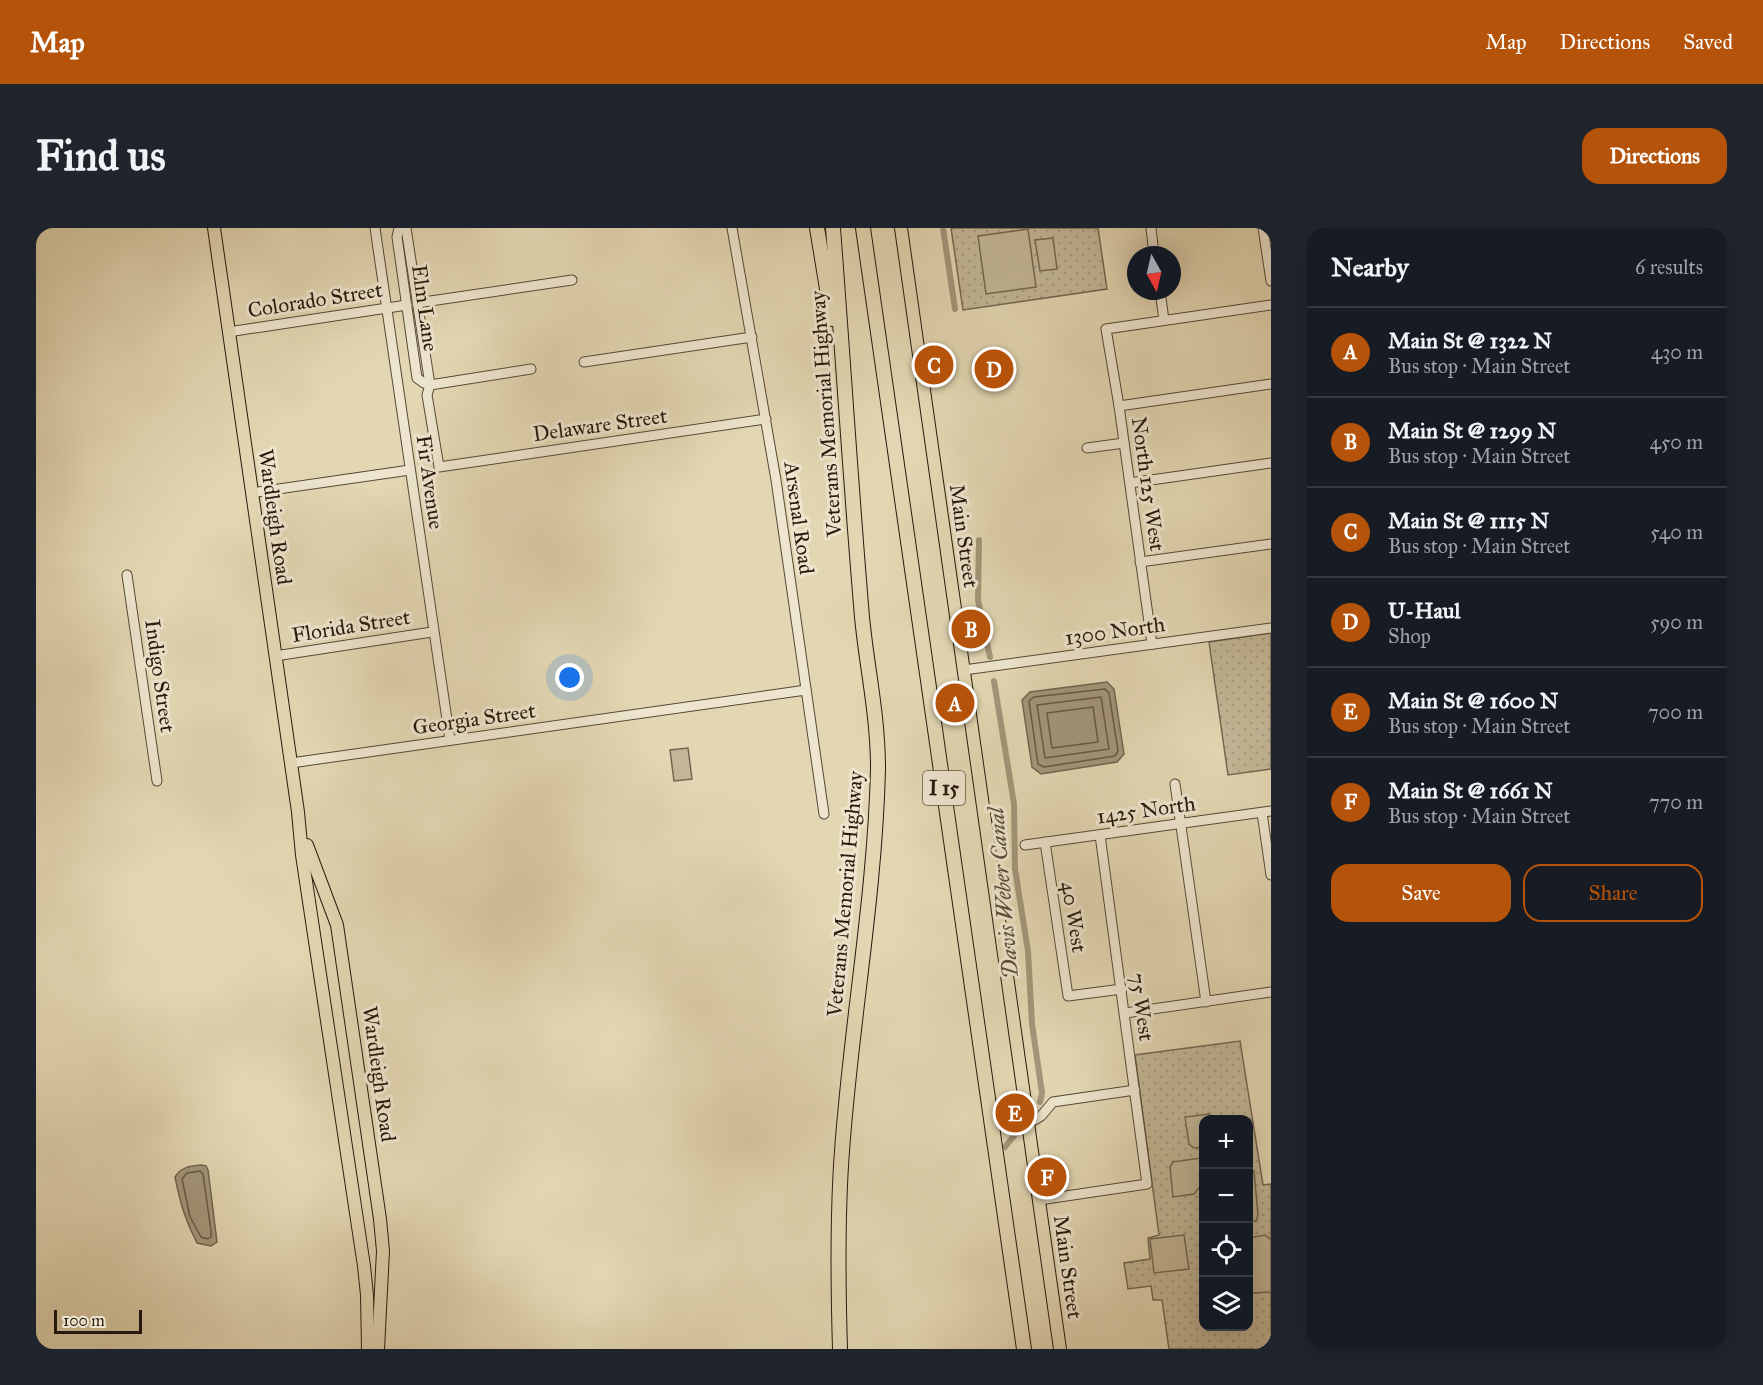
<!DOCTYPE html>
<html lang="en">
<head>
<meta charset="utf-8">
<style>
  :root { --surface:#171b24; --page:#20242c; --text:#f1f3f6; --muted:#9ea1a6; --line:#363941; --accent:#b45309 }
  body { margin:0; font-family:"IM FELL Great Primer",serif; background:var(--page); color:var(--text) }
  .controls { position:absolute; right:18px; bottom:18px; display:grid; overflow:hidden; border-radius:12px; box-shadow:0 6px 24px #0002 }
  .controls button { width:54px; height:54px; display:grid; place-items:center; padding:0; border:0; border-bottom:2px solid var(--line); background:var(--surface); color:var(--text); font:30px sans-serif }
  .compass { position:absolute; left:1091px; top:18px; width:54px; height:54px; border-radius:50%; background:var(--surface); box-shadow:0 6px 24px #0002; rotate:172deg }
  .scale { position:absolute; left:18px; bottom:15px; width:88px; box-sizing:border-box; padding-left:6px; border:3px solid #27190c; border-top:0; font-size:16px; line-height:21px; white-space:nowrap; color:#27190c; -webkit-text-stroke:4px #ede5ce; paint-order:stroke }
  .you { position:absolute; left:534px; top:450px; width:21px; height:21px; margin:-15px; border:4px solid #fff; border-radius:50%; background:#1a73e8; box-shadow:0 0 0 9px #1a73e833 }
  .badge { display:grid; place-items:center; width:39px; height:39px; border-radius:50%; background:var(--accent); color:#fff; font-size:20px; font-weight:700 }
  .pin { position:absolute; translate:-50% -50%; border:3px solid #fff; box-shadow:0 2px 6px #0006 }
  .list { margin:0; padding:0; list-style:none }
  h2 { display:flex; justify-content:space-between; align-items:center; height:78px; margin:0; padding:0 24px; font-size:26px }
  h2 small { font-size:20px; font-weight:400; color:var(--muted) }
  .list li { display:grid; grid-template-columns:39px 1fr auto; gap:18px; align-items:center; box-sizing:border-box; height:90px; padding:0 24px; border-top:2px solid var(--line) }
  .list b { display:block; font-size:22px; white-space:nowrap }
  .list p { margin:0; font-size:20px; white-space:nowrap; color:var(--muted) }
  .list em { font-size:20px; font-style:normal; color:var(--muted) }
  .actions { display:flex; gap:12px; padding:18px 24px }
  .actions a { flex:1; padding:14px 0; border:2px solid var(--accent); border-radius:18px; text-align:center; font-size:21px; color:var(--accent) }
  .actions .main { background:var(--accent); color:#fff }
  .icon { flex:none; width:33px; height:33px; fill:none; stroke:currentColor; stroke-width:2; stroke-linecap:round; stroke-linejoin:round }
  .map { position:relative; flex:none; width:1235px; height:1121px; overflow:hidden; border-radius:18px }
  header { display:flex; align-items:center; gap:36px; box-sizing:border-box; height:84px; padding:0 30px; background:var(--accent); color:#fff }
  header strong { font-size:28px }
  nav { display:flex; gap:33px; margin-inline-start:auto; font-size:21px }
  .intro { display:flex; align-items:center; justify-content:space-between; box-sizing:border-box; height:144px; padding:0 36px }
  h1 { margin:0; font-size:42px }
  .button { padding:15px 27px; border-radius:18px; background:var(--accent); color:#fff; font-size:21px; font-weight:700 }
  main { display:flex; gap:36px; padding:0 36px }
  aside { flex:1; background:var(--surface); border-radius:18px; box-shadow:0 6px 24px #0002 }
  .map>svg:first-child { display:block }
</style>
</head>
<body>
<header>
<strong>Map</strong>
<nav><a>Map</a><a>Directions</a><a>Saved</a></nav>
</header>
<div class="intro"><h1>Find us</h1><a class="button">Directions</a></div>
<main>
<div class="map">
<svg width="1235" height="1121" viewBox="0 0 1235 1121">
  <defs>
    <pattern id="grass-dots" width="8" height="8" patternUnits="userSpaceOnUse" patternTransform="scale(1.5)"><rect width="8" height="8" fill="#c3b797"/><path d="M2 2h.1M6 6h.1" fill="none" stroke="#a89d81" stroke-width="1.8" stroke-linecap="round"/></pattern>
  </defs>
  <rect width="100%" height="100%" fill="#e3d7b3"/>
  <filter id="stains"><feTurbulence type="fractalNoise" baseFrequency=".00333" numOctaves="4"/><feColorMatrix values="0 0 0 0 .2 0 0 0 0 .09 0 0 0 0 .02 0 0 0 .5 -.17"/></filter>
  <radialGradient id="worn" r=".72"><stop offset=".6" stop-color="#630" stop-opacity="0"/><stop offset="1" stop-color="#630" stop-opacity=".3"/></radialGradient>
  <g fill="url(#grass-dots)" stroke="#756852" stroke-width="1.5" fill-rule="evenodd">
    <path d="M915 0H1062L1071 61 927 82Z"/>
    <path d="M1235 405V541L1192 547 1173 414Z"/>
    <path d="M1204 813 1227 957 1235 956V1121H1133L1126 1072H1117L1115 1058 1092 1061 1088 1035 1114 1031 1112 1010 1123 1007 1099 827ZM1168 892H1212V1098H1168Z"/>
  </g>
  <g fill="#c3b797" stroke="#756852" stroke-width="1.5">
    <path d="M992 1 1000 59 950 66 942 8Z"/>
    <path d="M1017 10 1021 41 1004 43 999 12Z"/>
    <path d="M652 520 656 551 638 553 634 522Z"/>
    <path d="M1173 886 1179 891 1168 892 1167 919 1158 920 1153 916 1149 889Z"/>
    <path d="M1165 930 1167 955 1158 966 1137 969 1134 939 1137 934Z"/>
    <path d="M1213 943H1218L1222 987 1220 993 1213 994Z"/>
    <path d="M1148 1007 1153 1041 1118 1045 1114 1011Z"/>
    <path d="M1229 1007 1235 1012V1064L1217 1065 1213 1062V1010Z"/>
  </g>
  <g fill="#a3967a" stroke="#71644e" stroke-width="1.5">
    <path d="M1071 454 1078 461 1088 526 1081 534 1005 546 996 539 986 472 994 464Z"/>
    <path d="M165 937 170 938 172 942 181 1014 175 1018 161 1015C149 992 144 974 139 949 145 939 154 938 165 937Z"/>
  </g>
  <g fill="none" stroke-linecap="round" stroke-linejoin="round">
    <g stroke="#655843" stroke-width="1.5">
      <path d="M1069 461 1073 465 1082 523 1079 528 1008 539 1002 536 993 473 998 469Z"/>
      <path d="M1065 469 1073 521 1009 530 1001 477Z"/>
      <path d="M1057 479 1062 514 1016 520 1011 485Z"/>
      <path d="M164 943 167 946 175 1003V1009L172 1011 165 1009 154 989 146 951 151 945Z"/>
    </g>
    <g stroke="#a3967a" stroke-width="6">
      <path d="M907 0 919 81"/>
      <path d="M943 312 942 372 954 429"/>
      <path d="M958 453 978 576 979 641 992 723 996 796 1006 865 1004 874"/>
      <path d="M969 919 980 905"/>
    </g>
    <defs>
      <g id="minor">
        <path d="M339 0 414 512"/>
        <path d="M363 0 361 9 381 150 388 155 394 157 495 141"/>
        <path d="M370 0 394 157 391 167 403 239 730 191"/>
        <path d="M696 0 740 252 788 586"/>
        <path d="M1115 0 1118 27"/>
        <path d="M1227 0 1235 53"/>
        <path d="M1124 63 1128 92"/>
        <path d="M381 75 536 52"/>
        <path d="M192 104 371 77"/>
        <path d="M548 134 716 109"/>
        <path d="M1083 178 1235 156"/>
        <path d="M1051 220 1088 215"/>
        <path d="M1094 255 1235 235"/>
        <path d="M215 265 374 242"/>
        <path d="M1104 334 1235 316"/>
        <path d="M91 347 121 553"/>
        <path d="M1116 416 1083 178 1070 101 1235 77"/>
        <path d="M239 428 396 404"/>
        <path d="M928 442 1235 400"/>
        <path d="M255 535 770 462"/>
        <path d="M1139 556 1170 774"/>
        <path d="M1226 585 1235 647"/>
        <path d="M1009 614 1032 768 1086 761"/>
        <path d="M989 617 1235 583"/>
        <path d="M1089 785 1235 764"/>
        <path d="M992 896 1005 888 1017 874 1099 862"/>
        <path d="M1003 972 1111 956 1064 607"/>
      </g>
      <g id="major">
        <path d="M178 0 262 584 266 627 328 1038 331 1067 332 1121"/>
        <path d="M865 0 1024 1121"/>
        <path d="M271 617 301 697 344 991 347 1023 342 1121"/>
      </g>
      <g id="highway">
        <path d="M781 0 796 91"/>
        <path d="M797 0C807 130 815 259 826 389 831 441 842 487 842 541 839 669 815 795 806 923 801 989 802 1055 804 1121"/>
        <path d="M827 0 988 1121"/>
      </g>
    </defs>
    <use href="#minor" stroke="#564836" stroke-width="11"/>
    <use href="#major" stroke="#27190c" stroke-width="14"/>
    <use href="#highway" stroke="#27190c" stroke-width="16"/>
    <use href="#minor" stroke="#ede5ce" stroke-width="9"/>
    <use href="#major" stroke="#e3d7b3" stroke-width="12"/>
    <use href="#highway" stroke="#e3d7b3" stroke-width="14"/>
  </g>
  <g text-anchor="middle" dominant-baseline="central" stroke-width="6" stroke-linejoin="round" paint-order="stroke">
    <rect fill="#ede5ce" stroke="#625646" stroke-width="1.5" x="887" y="543" width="42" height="34" rx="4.5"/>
    <g font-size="20" font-weight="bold" fill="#27190c">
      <text x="908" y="560">I 15</text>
    </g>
    <g font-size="21" fill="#27190c" stroke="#ede5ce">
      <text transform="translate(279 72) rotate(-9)">Colorado Street</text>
      <text transform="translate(389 80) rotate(82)">Elm Lane</text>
      <text transform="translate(790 186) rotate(-94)">Veterans Memorial Highway</text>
      <text transform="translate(564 197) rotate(-8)">Delaware Street</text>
      <text transform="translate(394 254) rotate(82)">Fir Avenue</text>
      <text transform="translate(1112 256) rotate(82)">North 125 West</text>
      <text transform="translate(239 289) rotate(82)">Wardleigh Road</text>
      <text transform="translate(763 290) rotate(82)">Arsenal Road</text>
      <text transform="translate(928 308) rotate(82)">Main Street</text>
      <text transform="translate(315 398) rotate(-9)">Florida Street</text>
      <text transform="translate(1079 403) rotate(-8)">1300 North</text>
      <text transform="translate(124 448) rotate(82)">Indigo Street</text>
      <text transform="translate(438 491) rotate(-8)">Georgia Street</text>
      <text transform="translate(1110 582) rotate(-8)">1425 North</text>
      <text transform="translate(809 666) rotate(-85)">Veterans Memorial Highway</text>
      <text transform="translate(1038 689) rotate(81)">40 West</text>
      <text transform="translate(1106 779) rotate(82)">75 West</text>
      <text transform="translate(343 846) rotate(82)">Wardleigh Road</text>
      <text transform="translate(1032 1039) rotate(82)">Main Street</text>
    </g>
    <g font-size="22" font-style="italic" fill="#594b38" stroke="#ede5ce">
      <text transform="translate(967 665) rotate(-95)">Davis Weber Canal</text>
    </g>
  </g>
  <rect width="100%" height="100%" filter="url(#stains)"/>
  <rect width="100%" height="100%" fill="url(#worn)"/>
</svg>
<div class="controls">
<button>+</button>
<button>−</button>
<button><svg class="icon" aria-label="locate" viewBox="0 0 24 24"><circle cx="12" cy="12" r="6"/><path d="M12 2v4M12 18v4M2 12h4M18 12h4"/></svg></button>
<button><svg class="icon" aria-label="layers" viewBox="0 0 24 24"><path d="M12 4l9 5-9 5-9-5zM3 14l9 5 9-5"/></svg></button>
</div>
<svg class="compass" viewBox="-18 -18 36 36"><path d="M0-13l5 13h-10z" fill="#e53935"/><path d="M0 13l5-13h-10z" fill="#9ea1a6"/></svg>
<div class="scale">100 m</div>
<div class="you"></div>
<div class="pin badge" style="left:919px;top:475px">A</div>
<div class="pin badge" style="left:935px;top:401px">B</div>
<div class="pin badge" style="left:898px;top:137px">C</div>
<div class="pin badge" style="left:958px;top:141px">D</div>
<div class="pin badge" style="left:979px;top:885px">E</div>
<div class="pin badge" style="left:1011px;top:949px">F</div>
</div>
<aside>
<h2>Nearby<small>6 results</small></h2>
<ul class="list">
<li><span class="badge">A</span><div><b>Main St @ 1322 N</b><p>Bus stop · Main Street</p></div><em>430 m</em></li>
<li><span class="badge">B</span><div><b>Main St @ 1299 N</b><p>Bus stop · Main Street</p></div><em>450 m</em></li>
<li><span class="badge">C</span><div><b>Main St @ 1115 N</b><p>Bus stop · Main Street</p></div><em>540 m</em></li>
<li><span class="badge">D</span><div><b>U-Haul</b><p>Shop</p></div><em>590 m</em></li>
<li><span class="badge">E</span><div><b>Main St @ 1600 N</b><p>Bus stop · Main Street</p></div><em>700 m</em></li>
<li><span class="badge">F</span><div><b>Main St @ 1661 N</b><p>Bus stop · Main Street</p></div><em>770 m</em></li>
</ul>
<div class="actions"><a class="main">Save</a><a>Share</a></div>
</aside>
</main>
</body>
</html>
